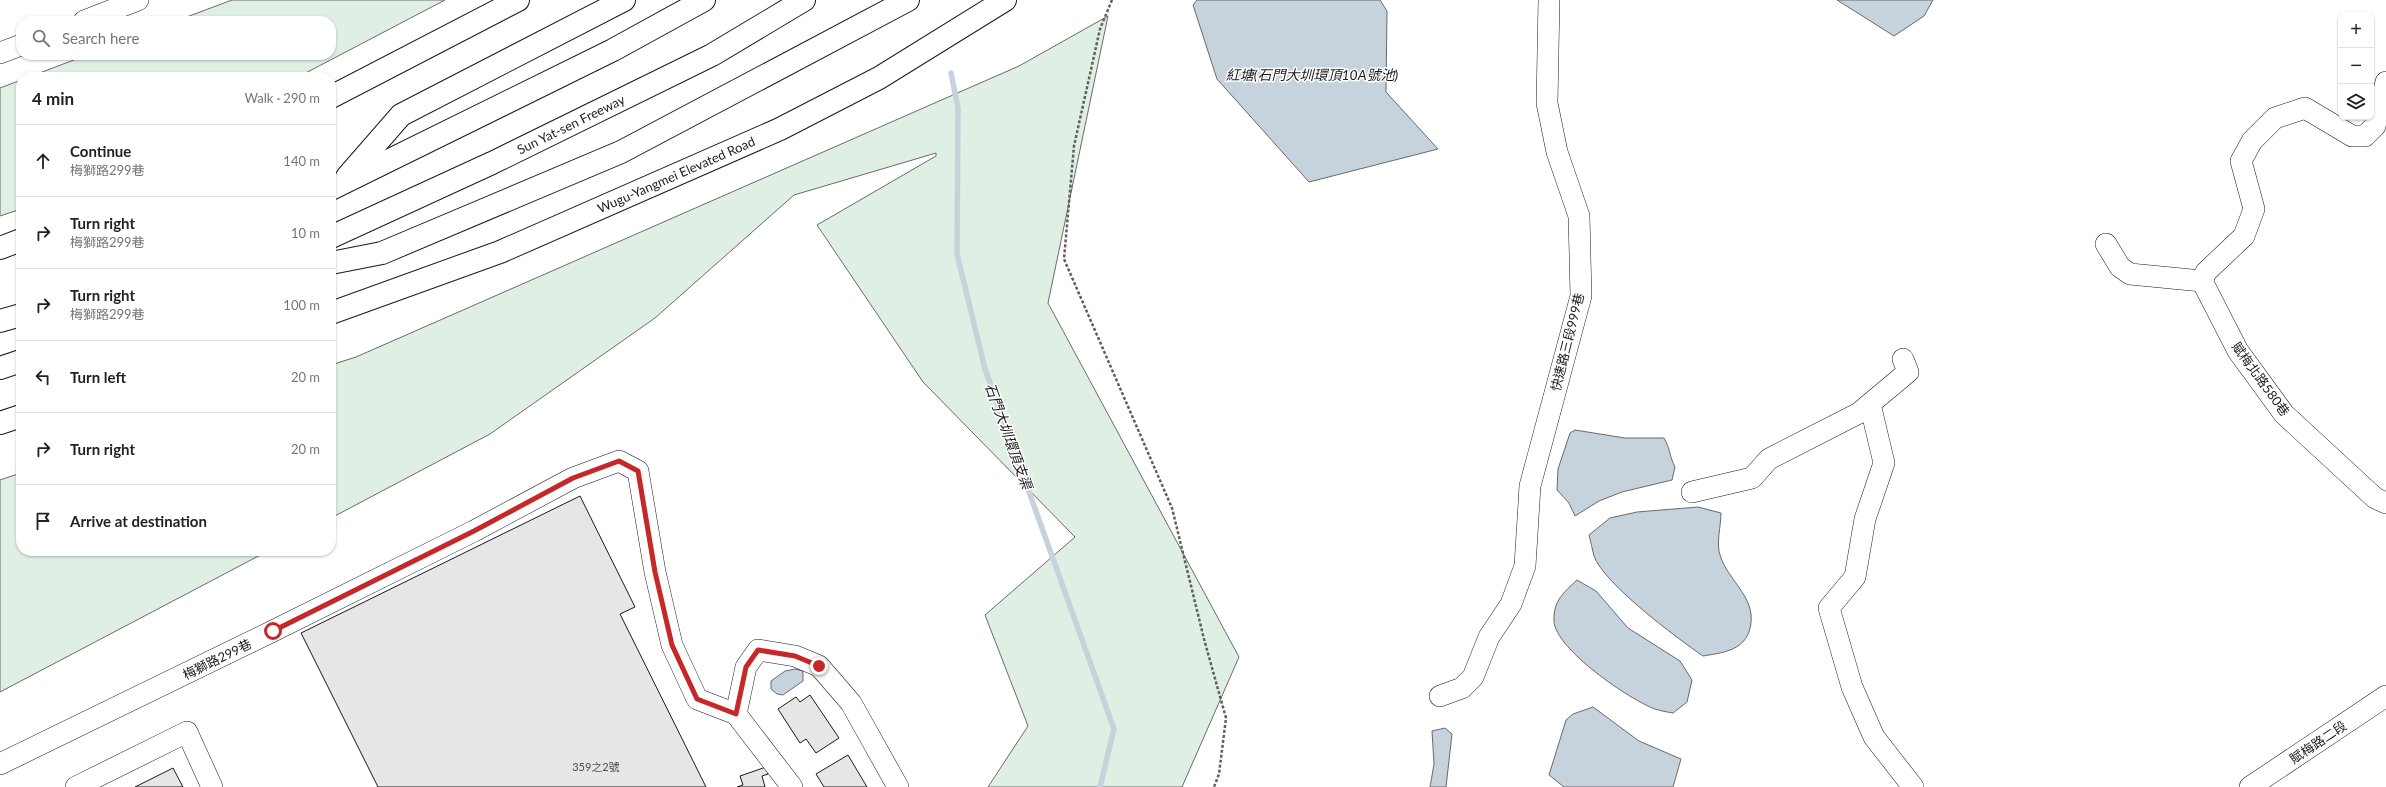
<!DOCTYPE html>
<html lang="en">
<head>
<meta charset="utf-8">
<style>
  :root { --surface:#fff; --page:#f6f6f6; --text:#222; --muted:#767676; --line:#e0e0e0 }
  body { margin:0; font-family:Lato,"Noto Sans TC",sans-serif; background:var(--page); color:var(--text) }
  .controls { position:absolute; right:12px; top:12px; display:grid; overflow:hidden; border-radius:8px; box-shadow:0 1px 3px #0004 }
  .controls button { width:36px; height:36px; display:grid; place-items:center; padding:0; border:0; border-bottom:1px solid var(--line); background:var(--surface); color:var(--text); font:20px sans-serif }
  .stop { position:absolute; width:12px; height:12px; margin:-9px; border:3px solid #c62828; border-radius:50%; background:#fff }
  .stop.end { background:#c62828; border-color:#fff; box-shadow:0 1px 4px #0008 }
  .list { margin:0; padding:0; list-style:none }
  h2 { display:flex; justify-content:space-between; align-items:center; height:52px; margin:0; padding:0 16px; font-size:17px }
  h2 small { font-size:13px; font-weight:400; color:var(--muted) }
  .list li { display:grid; grid-template-columns:26px 1fr auto; gap:12px; align-items:center; box-sizing:border-box; height:72px; padding:0 16px; border-top:1px solid var(--line) }
  .list b { display:block; font-size:15px; white-space:nowrap }
  .list p { margin:0; font-size:13px; white-space:nowrap; color:var(--muted) }
  .list em { font-size:13px; font-style:normal; color:var(--muted) }
  .icon { flex:none; width:22px; height:22px; fill:none; stroke:currentColor; stroke-width:2; stroke-linecap:round; stroke-linejoin:round }
  .map { position:relative; flex:none; width:2386px; height:787px; overflow:hidden }
  .search { position:absolute; background:var(--surface); box-shadow:0 1px 3px #0004; left:16px; top:16px; width:320px; height:44px; display:flex; align-items:center; gap:10px; box-sizing:border-box; padding:0 14px; border-radius:16px; color:var(--muted); font-size:15px }
  .panel { position:absolute; background:var(--surface); box-shadow:0 1px 3px #0004; left:16px; top:72px; width:320px; height:484px; border-radius:16px }
  .map>svg:first-child { display:block }
</style>
</head>
<body>
<div class="map">
<svg width="2386" height="787" viewBox="0 0 2386 787">
  <rect width="100%" height="100%" fill="#fff"/>
  <g fill="#e0efe3" stroke="#6a6a6a">
    <path d="M232 0H445L298 77H29L87 55H331V21H176Z"/>
    <path d="M1108 16 1048 303 1239 657 1182 787H988L1028 726 985 615 1075 537 923 382 817 225 936 156V153L794 195 655 318 490 434 331 518V365L356 357 1019 66Z"/>
    <path d="M21 80V209L0 216V88Z"/>
    <path d="M21 473V551H268L0 692V480Z"/>
  </g>
  <g fill="#c6d2dc" stroke="#6a6a6a">
    <path d="M1197 0H1380L1387 11 1386 92 1438 149 1309 182 1217 79 1193 5Z"/>
    <path d="M1837 0H1933L1924 16 1894 36Z"/>
    <path d="M1575 430 1625 438H1664C1670 448 1670 458 1675 467L1672 480 1622 492 1599 501 1575 516 1569 503 1557 490 1558 469 1570 433Z"/>
    <path d="M1698 507 1721 513C1721 525 1716 544 1720 555 1728 582 1760 599 1749 632 1742 651 1721 653 1703 656 1677 638 1604 584 1594 556 1592 549 1591 542 1589 535L1610 518 1637 512Z"/>
    <path d="M1577 580 1596 591 1628 628 1680 661 1692 680 1687 702 1673 713C1667 712 1661 711 1655 709 1630 700 1555 649 1554 621 1553 601 1564 592 1577 580Z"/>
    <path d="M795 669 803 671V681L783 695 777 694 771 689V681L785 671Z"/>
    <path d="M1593 707 1639 741 1681 759 1673 787H1564L1549 775 1566 720 1573 714Z"/>
    <path d="M1445 728 1452 734 1446 787H1430L1434 764 1432 731Z"/>
  </g>
  <g fill="none" stroke-linecap="round" stroke-linejoin="round">
    <path stroke="#c6d2dc" stroke-width="5.5" d="M951 73 958 108 957 254 985 369 1114 729 1100 787"/>
  </g>
  <g fill="#e6e6e6" stroke="#1a1a1a">
    <path d="M580 496 635 607 620 614 706 787H378L301 633Z"/>
    <path d="M810 695 839 738 816 753 806 739 800 743 778 709 796 697 800 702Z"/>
    <path d="M848 755 867 787H824L816 774Z"/>
    <path d="M766 767 768 774 762 776 765 787H737L743 785 740 776Z"/>
    <path d="M173 768 183 787H135Z"/>
  </g>
  <g fill="none" stroke-linecap="round" stroke-linejoin="round">
    <defs>
      <g id="minor">
        <path d="M84 21 138 0"/>
        <path d="M0 53 21 45"/>
        <path d="M2106 244 2120 267 2130 274 2202 281 2238 351 2284 414 2375 498 2386 503"/>
        <path d="M2202 281 2206 272 2244 236 2254 209 2241 161 2252 141 2275 118 2305 108 2352 136H2365L2375 126 2386 82"/>
        <path d="M1870 404 1884 463 1865 519 1855 577 1829 608 1852 687 1874 737 1913 787"/>
        <path d="M1692 492 1752 478 1769 459 1859 413 1908 372 1903 359"/>
        <path d="M1440 696 1462 688 1473 677 1489 637 1511 604 1525 566 1530 486 1581 296 1579 216 1557 152 1547 103 1549 0"/>
        <path d="M736 714 746 667 758 650 795 656 819 666 851 703 898 787"/>
        <path d="M0 764 273 631 474 531 573 478 619 461 638 471 655 572 672 645 697 699 736 714 792 787"/>
        <path d="M76 787 187 732 212 787"/>
        <path d="M2250 787 2386 696"/>
      </g>
      <g id="highway">
        <path d="M331 97 518 0"/>
        <path d="M347 177 401 115 624 0"/>
        <path d="M331 189 613 50 704 0"/>
        <path id="s1" d="M331 237 492 163 712 55 804 0"/>
        <path d="M0 248 21 240"/>
        <path d="M331 263 382 253 621 152 908 0"/>
        <path id="s2" d="M331 313 500 252 780 129 879 78 1005 0"/>
        <path d="M0 321 21 315"/>
        <path d="M0 368 21 361"/>
        <path d="M0 423 21 416"/>
      </g>
    </defs>
    <use href="#minor" stroke="#1a1a1a" stroke-width="22"/>
    <use href="#highway" stroke="#1a1a1a" stroke-width="24"/>
    <path stroke="#5f5f5f" stroke-width="2.5" stroke-dasharray="3 2" stroke-linecap="butt" d="M1112 0 1100 29 1074 146 1064 259 1172 508 1204 639 1226 718 1219 774 1214 787"/>
    <use href="#minor" stroke="#fff" stroke-width="21"/>
    <use href="#highway" stroke="#fff" stroke-width="22"/>
  </g>
  <g fill="none" stroke-linecap="round" stroke-linejoin="round">
    <path stroke="#c62828" stroke-width="5" d="M273 631 474 531 573 478 619 461 638 471 655 572 672 645 697 699 736 714 746 667 758 650 795 656 819 666"/>
  </g>
  <g text-anchor="middle" dominant-baseline="central" stroke-width="3" stroke-linejoin="round" paint-order="stroke">
    <g font-size="11" fill="#4d4d4d">
      <text x="596" y="766">359之2號</text>
    </g>
    <g font-size="13" fill="#1a1a1a" stroke="#fff">
      <text stroke="none"><textPath href="#s1" startOffset="265">Sun Yat-sen Freeway</textPath></text>
      <text stroke="none"><textPath href="#s2" startOffset="372">Wugu-Yangmei Elevated Road</textPath></text>
      <text transform="translate(1567 342) rotate(-76)">快速路三段999巷</text>
      <text transform="translate(2261 379) rotate(54)">賦梅北路580巷</text>
      <text transform="translate(217 659) rotate(-26)">梅獅路299巷</text>
      <text transform="translate(2318 742) rotate(-34)">賦梅路二段</text>
    </g>
    <g font-size="14" font-style="italic" fill="#1a1a1a" stroke="#fff">
      <text x="1312" y="74">紅塘(石門大圳環頂10A號池)</text>
      <text transform="translate(1009 436) rotate(70)">石門大圳環頂支渠</text>
    </g>
  </g>
</svg>
<div class="controls">
<button>+</button>
<button>−</button>
<button><svg class="icon" aria-label="layers" viewBox="0 0 24 24"><path d="M12 4l9 5-9 5-9-5zM3 14l9 5 9-5"/></svg></button>
</div>
<div class="stop" style="left:273px;top:631px"></div>
<div class="stop end" style="left:819px;top:666px"></div>
<div class="search"><svg class="icon" aria-label="search" viewBox="0 0 24 24"><circle cx="10" cy="10" r="6"/><path d="M15 15l6 6"/></svg>Search here</div>
<section class="panel">
<h2>4 min<small>Walk · 290 m</small></h2>
<ul class="list">
<li><svg class="icon" aria-label="ahead" viewBox="0 0 24 24"><path d="M12 20V5M6 11l6-6 6 6"/></svg><div><b>Continue</b><p>梅獅路299巷</p></div><em>140 m</em></li>
<li><svg class="icon" aria-label="right" viewBox="0 0 24 24"><path d="M7 20v-9h11M14 6l5 5-5 5"/></svg><div><b>Turn right</b><p>梅獅路299巷</p></div><em>10 m</em></li>
<li><svg class="icon" aria-label="right" viewBox="0 0 24 24"><path d="M7 20v-9h11M14 6l5 5-5 5"/></svg><div><b>Turn right</b><p>梅獅路299巷</p></div><em>100 m</em></li>
<li><svg class="icon" aria-label="left" viewBox="0 0 24 24"><path d="M17 20v-9H6M10 6l-5 5 5 5"/></svg><div><b>Turn left</b></div><em>20 m</em></li>
<li><svg class="icon" aria-label="right" viewBox="0 0 24 24"><path d="M7 20v-9h11M14 6l5 5-5 5"/></svg><div><b>Turn right</b></div><em>20 m</em></li>
<li><svg class="icon" aria-label="arrive" viewBox="0 0 24 24"><path d="M6 21V4h12l-3 4 3 4H6"/></svg><div><b>Arrive at destination</b></div></li>
</ul>
</section>
</div>
</body>
</html>
